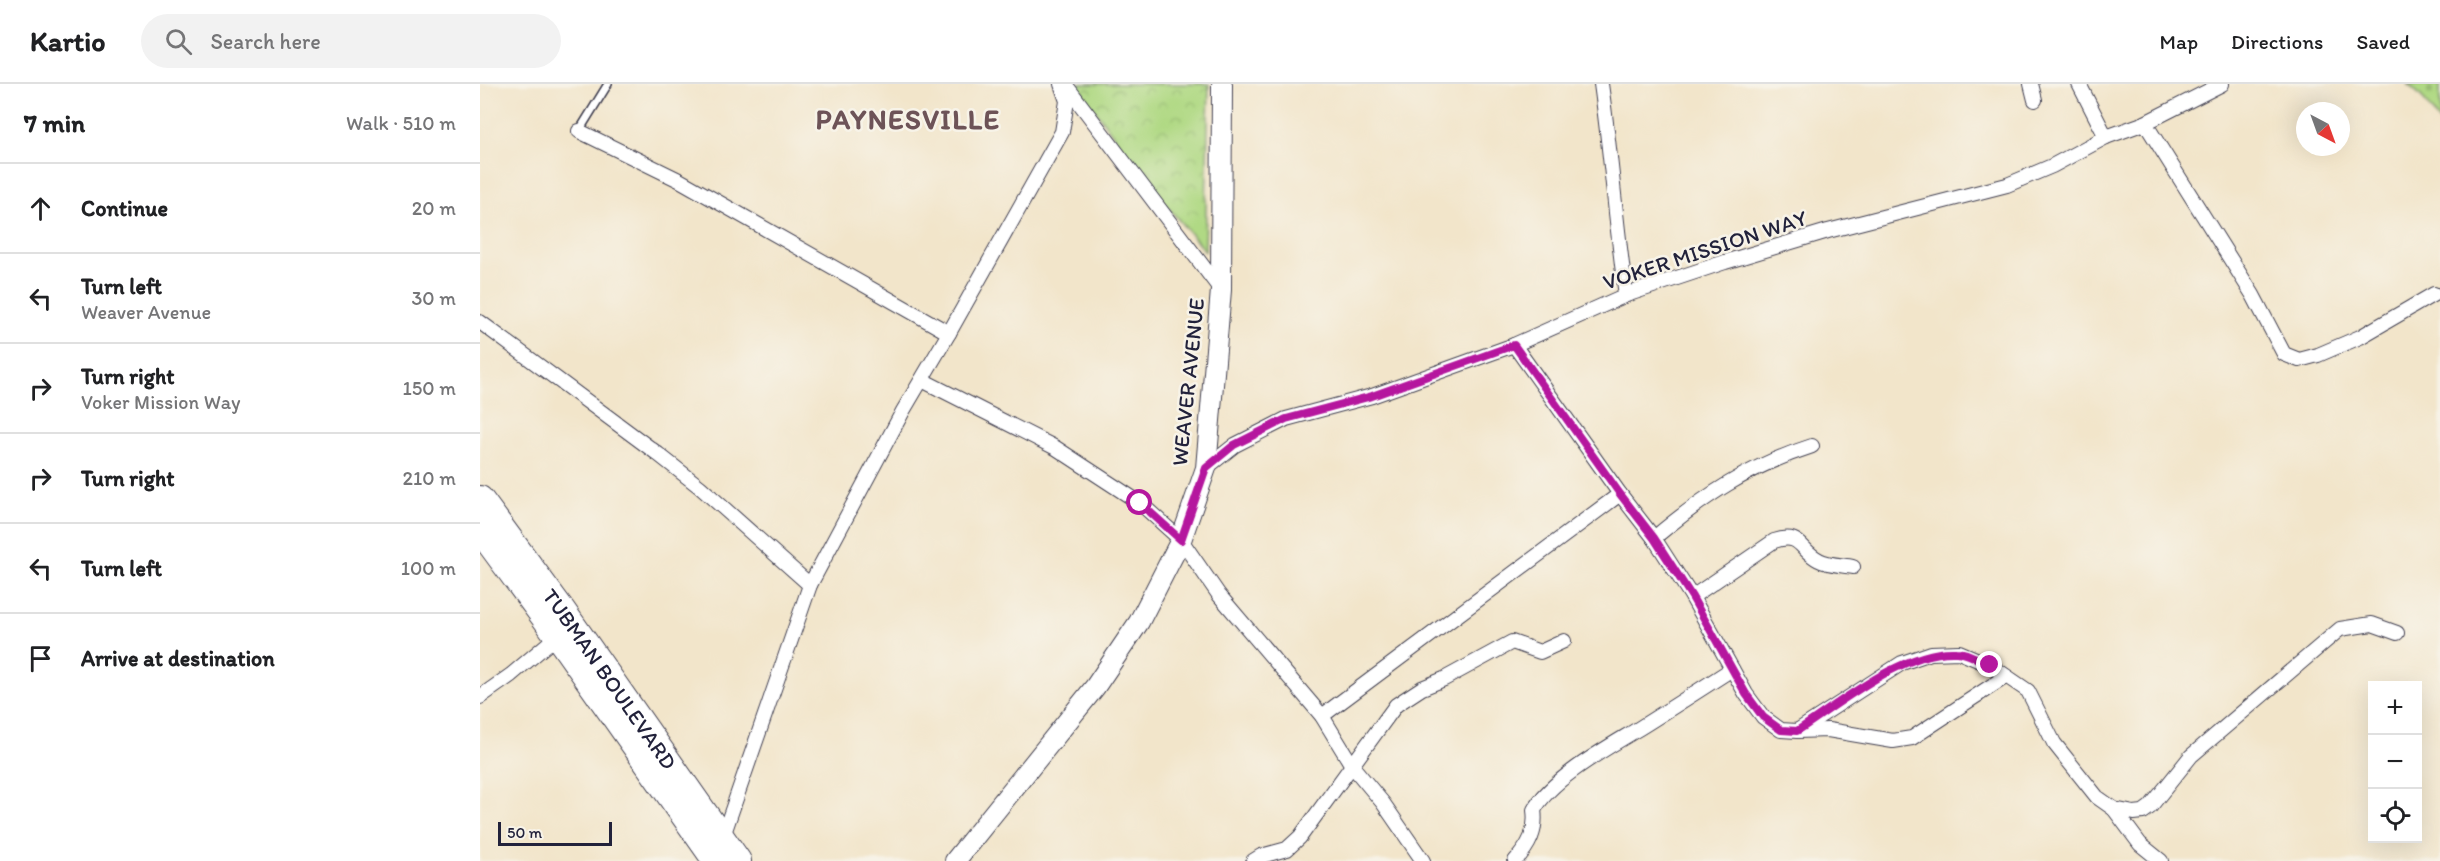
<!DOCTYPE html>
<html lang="en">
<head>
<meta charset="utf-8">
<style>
  :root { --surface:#fff; --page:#f2f2f2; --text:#202124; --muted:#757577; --line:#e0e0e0 }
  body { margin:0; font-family:Itim,sans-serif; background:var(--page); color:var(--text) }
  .controls { position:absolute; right:18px; bottom:18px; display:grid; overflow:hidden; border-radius:0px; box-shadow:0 6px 24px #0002 }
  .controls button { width:54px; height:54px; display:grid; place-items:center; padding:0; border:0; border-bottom:2px solid var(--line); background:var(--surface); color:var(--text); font:30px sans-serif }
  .compass { position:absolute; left:1816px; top:18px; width:54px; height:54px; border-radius:50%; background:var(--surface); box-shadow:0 6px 24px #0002; rotate:139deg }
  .scale { position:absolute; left:18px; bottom:15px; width:114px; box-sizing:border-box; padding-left:6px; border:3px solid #22223b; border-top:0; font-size:16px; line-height:21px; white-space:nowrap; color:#22223b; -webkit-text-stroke:4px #f7f3e8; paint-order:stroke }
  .stop { position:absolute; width:18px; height:18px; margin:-14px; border:4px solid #b5179e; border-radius:50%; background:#fff }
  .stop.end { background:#b5179e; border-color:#fff; box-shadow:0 2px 6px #0008 }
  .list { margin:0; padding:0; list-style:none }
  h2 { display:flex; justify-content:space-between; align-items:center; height:78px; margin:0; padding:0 24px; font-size:26px }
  h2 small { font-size:20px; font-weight:400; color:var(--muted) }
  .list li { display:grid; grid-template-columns:39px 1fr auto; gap:18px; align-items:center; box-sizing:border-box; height:90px; padding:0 24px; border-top:2px solid var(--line) }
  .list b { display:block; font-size:22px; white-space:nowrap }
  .list p { margin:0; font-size:20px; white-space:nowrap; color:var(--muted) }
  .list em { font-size:20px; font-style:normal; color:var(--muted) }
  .icon { flex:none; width:33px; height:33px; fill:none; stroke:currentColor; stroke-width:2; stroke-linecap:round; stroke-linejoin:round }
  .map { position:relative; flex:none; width:1960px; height:777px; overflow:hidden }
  header { display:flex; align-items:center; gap:36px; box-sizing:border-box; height:84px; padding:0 30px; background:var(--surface); border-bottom:2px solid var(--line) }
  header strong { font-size:28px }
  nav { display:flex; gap:33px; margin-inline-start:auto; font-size:21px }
  .search { width:420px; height:54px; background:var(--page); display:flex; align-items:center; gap:15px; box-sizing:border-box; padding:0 21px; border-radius:33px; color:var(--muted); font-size:22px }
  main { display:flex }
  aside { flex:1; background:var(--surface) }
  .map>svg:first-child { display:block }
</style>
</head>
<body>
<header>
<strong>Kartio</strong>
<div class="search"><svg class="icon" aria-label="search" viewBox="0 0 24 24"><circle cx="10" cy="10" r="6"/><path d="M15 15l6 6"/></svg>Search here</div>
<nav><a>Map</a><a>Directions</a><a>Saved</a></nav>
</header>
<main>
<aside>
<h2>7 min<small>Walk · 510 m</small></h2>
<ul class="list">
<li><svg class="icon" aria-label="ahead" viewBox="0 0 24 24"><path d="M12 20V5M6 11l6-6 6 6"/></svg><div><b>Continue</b></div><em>20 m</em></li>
<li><svg class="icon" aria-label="left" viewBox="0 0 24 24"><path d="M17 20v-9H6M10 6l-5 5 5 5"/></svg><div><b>Turn left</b><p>Weaver Avenue</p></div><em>30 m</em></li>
<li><svg class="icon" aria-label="right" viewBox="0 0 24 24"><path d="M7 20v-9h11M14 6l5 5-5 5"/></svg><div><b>Turn right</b><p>Voker Mission Way</p></div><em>150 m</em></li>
<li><svg class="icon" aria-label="right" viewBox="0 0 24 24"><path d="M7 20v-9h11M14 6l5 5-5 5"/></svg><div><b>Turn right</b></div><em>210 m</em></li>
<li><svg class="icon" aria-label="left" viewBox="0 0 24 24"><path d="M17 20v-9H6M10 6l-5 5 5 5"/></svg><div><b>Turn left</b></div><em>100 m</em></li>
<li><svg class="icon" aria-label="arrive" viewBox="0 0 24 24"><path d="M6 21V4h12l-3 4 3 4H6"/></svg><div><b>Arrive at destination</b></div></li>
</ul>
</aside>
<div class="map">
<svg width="1960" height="777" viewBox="0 0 1960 777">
  <defs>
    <pattern id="cemetery-stones" width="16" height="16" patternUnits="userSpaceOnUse" patternTransform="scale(1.5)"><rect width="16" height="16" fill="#b0d984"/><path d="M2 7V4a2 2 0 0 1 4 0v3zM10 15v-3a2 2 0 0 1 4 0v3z" fill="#97ba73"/></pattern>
    <pattern id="park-crowns" width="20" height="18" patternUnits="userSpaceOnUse" patternTransform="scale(1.5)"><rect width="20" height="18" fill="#b0d984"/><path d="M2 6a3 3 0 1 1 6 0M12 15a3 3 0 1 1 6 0" fill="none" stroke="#97ba73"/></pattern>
  </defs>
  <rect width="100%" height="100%" fill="#f7f3e8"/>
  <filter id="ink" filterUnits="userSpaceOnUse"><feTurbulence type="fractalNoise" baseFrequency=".0167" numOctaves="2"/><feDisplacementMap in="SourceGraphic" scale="12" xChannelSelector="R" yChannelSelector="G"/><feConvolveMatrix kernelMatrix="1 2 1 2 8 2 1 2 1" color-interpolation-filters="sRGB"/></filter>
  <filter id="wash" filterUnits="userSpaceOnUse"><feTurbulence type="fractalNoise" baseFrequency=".008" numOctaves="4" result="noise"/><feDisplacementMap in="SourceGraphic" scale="24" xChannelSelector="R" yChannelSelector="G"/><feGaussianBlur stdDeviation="1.35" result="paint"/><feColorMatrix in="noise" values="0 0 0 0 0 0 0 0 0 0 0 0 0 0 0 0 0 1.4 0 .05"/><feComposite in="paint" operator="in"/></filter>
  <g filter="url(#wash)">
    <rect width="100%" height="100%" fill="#f2e5ca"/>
    <path fill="url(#cemetery-stones)" stroke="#697e60" stroke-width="1.5" d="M1928 0H1960V39L1941 12Z"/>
    <path fill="url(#park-crowns)" stroke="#697e60" stroke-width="1.5" d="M596 0H729L725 167 670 102Z"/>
  </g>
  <g filter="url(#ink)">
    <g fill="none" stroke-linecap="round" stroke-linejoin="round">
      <defs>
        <path id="lane" d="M99 47 128 0"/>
        <g id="street">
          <path d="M585 0 741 206"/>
          <path d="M1121 0C1131 70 1136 141 1146 211"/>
          <path d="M1551 0 1555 16"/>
          <path d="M1599 0 1626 53"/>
          <path d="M1665 39 1773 211 1804 270 1819 276 1838 271 1880 253 1954 210"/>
          <path d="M99 47 201 97 469 249"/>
          <path d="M0 238 178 370 220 403 330 501"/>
          <path d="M1034 261 1140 410 1174 454 1212 513 1266 610 1283 633 1301 646 1317 647 1422 579 1451 569 1479 568 1510 581 1548 607 1574 659 1617 713 1634 725 1654 729 1663 728 1670 723 1711 672 1860 545 1892 540 1917 549"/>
          <path d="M442 296 576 364 660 419 701 456 739 511 842 632 873 683 903 719 943 777"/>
          <path d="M726 384 755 361 806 335 892 312 1034 261 1146 211 1245 178 1348 147 1527 101 1572 82 1626 53 1665 39 1742 0"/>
          <path d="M1174 454C1224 412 1269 382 1332 362"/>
          <path d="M1212 513 1294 457C1322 448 1319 466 1339 476 1348 481 1363 481 1373 483"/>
          <path d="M0 613 31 591 77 552"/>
          <path d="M842 632 1140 410"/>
          <path d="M1318 647 1348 646 1413 657 1432 654 1525 593"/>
          <path d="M1634 725 1660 760 1681 777"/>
          <path d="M242 755 330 501 423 327 469 249 582 48 587 17 581 0"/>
          <path d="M773 777 781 772 807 765 820 753 916 621 942 604 964 595 1032 558 1060 568 1084 557"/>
          <path d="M1035 777C1049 762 1057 747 1054 726 1072 694 1127 664 1158 645 1190 625 1221 605 1252 585"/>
        </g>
        <path id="secondary" d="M475 777 615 603 659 538 701 456 726 384 741 206 742 0"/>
        <g id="highway">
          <path id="s1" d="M0 415 82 526 258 777"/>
          <path d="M0 446 67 537 236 777"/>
        </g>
      </defs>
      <use href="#lane" stroke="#413f50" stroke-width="10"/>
      <use href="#street" stroke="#413f50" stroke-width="16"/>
      <use href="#secondary" stroke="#413f50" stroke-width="22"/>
      <use href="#highway" stroke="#413f50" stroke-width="28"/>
      <use href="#lane" stroke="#fff" stroke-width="7"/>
      <use href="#street" stroke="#fff" stroke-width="14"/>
      <use href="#secondary" stroke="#fff" stroke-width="20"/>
      <use href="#highway" stroke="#fff" stroke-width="26"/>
    </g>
  </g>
  <g fill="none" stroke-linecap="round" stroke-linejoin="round" filter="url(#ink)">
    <path stroke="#b5179e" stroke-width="8" d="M660 419 701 456 726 384 754 361 806 335 892 312 1034 261 1140 410 1174 454 1212 513 1266 610 1283 633 1301 646 1317 647C1360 619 1425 565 1476 568 1487 568 1500 576 1510 581"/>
  </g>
  <g text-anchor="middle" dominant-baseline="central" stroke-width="5" stroke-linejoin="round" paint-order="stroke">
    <g font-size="22" fill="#22223b" stroke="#f7f3e8">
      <text transform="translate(1225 166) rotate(-18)">VOKER MISSION WAY</text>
      <text transform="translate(708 298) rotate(-84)">WEAVER AVENUE</text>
      <text stroke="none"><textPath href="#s1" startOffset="222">TUBMAN BOULEVARD</textPath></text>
    </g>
    <g font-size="28" font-weight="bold" letter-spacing="1.5" fill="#6d5357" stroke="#f7f3e8">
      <text x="428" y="35">PAYNESVILLE</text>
    </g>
  </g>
</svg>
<div class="controls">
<button>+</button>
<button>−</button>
<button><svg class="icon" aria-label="locate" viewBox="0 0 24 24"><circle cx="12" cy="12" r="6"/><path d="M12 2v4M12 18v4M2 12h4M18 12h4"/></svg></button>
</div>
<svg class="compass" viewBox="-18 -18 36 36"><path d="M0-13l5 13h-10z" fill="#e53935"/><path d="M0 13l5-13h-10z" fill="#757577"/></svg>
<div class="scale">50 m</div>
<div class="stop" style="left:660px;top:419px"></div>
<div class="stop end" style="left:1510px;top:581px"></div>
</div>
</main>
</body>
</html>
